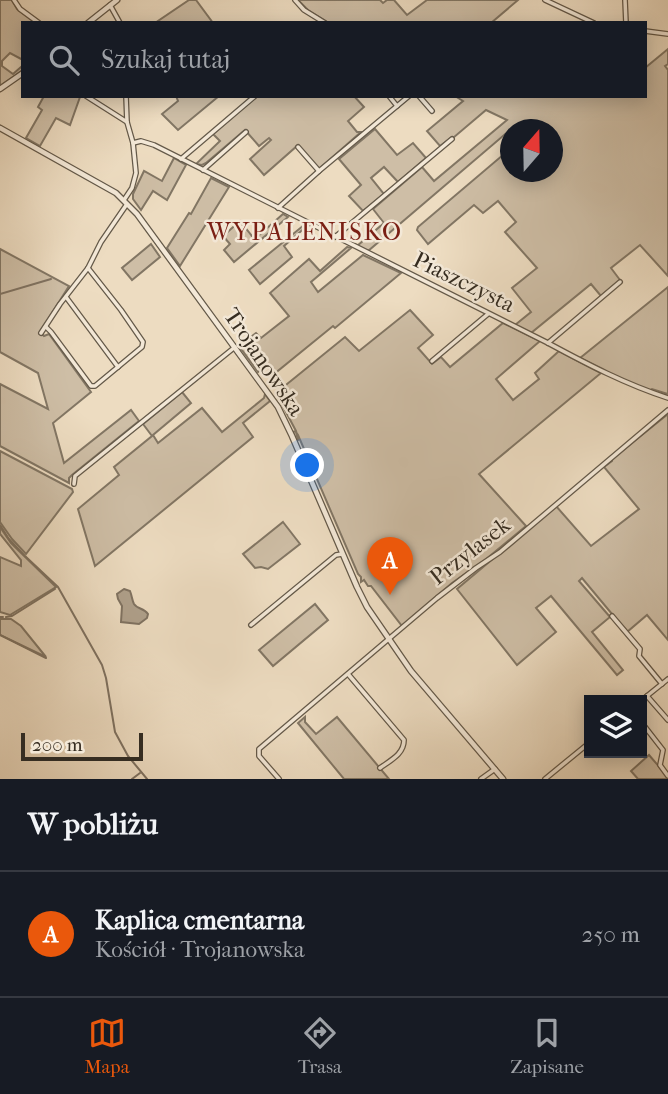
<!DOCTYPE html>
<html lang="pl">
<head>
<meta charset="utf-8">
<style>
  :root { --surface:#171b24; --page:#242831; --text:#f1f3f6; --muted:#9ea1a6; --line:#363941; --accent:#ea580c }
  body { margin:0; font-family:"IM FELL French Canon",serif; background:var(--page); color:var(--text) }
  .controls { position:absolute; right:21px; bottom:21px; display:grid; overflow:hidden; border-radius:0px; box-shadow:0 4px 18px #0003 }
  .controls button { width:63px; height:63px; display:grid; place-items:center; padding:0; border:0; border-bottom:2px solid var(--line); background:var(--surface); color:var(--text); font:35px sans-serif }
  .compass { position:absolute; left:500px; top:119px; width:63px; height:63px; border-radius:50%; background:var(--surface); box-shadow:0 4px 18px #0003; rotate:20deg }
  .scale { position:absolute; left:21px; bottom:18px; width:122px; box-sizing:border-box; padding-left:7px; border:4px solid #362d21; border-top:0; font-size:19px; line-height:24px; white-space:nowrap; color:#362d21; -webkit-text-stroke:5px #f3e8d7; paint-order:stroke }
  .you { position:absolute; left:308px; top:466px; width:24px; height:24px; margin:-18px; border:5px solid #fff; border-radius:50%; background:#1a73e8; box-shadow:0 0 0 10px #1a73e833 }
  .badge { display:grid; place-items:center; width:46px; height:46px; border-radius:50%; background:var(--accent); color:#fff; font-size:23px; font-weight:700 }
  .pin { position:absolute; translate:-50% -58px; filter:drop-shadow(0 2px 4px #0008) }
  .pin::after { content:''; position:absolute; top:37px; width:24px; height:21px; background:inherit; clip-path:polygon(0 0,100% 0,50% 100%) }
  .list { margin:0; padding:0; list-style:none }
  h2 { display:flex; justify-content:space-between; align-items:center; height:91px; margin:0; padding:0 28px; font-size:30px }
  h2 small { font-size:23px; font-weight:400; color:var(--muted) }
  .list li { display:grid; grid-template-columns:46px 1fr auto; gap:21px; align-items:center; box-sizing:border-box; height:126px; padding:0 28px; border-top:2px solid var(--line) }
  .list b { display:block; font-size:26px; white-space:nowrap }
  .list p { margin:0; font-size:23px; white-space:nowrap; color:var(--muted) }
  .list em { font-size:23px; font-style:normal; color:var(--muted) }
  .icon { flex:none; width:38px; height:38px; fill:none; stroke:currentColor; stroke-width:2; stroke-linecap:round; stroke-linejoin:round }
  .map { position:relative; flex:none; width:668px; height:779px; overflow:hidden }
  .search { position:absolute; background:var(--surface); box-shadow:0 4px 18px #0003; left:21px; right:21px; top:21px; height:77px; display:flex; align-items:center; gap:18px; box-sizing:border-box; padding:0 24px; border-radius:0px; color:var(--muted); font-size:26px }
  .sheet { height:217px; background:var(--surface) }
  nav { display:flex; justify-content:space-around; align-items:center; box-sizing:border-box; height:98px; border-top:2px solid var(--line); background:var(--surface); font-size:19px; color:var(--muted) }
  nav a { display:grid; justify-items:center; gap:4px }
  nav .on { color:var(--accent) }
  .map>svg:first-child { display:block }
</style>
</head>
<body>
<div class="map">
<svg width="668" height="779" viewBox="0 0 668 779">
  <rect width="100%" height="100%" fill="#eddcc1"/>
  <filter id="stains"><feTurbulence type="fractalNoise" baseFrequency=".00286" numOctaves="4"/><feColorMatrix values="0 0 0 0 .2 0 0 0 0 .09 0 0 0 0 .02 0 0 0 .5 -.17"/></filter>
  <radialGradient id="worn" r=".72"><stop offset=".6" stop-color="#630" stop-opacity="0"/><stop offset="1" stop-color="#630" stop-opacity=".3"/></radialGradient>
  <g fill="#cebea6" stroke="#827664" stroke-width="2">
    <path d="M0 0H12L17 9 36 23H23V60L10 53 2 61V66L13 74 21 67 23 70 0 86Z"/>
    <path d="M189 0H196L213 23H155Z"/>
    <path d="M298 0H380L383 3 387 0H394L407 15 427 0H518L491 23H329L308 10Z"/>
    <path d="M668 49V64L665 66 668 70V276L640 245 611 268 620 280 601 296 591 284 531 333 515 325 531 312 512 288 537 268 505 232 516 222 498 201 483 213 474 205 428 244 417 230 418 227 510 149V172H552V130L529 129 519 124 510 130 368 251 357 246 384 223 373 209 422 167 434 181 507 120 486 110 453 138 452 137 440 146 427 131 463 101 455 96H645V68Z"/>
    <path d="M44 96 80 97 70 125 56 118 40 146 26 138 42 110 38 107Z"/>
    <path d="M176 96H219L178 130 162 114 178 101Z"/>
    <path d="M257 96H354L364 107 348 121 357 132H361L319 169 297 146 264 175 250 159 271 140 269 138 259 146 245 130 206 163 202 165 196 164 220 141 213 134Z"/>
    <path d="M375 129 397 155 413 143 426 158 398 182 384 167 371 178 384 194 363 211 349 196 361 185 339 159Z"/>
    <path d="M174 158 186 165 167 200 153 191 141 210 133 199V194L144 171 162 181Z"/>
    <path d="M211 178 229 187 180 266 167 248 189 213 191 214Z"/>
    <path d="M283 214 288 217 234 262 224 250 230 244 223 236 240 221 252 236 257 237Z"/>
    <path d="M304 225 307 226 284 246 292 257 260 284 249 270Z"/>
    <path d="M151 244 160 257 132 280 122 268Z"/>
    <path d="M347 247 351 248 311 282 318 292 363 255 401 273 335 328 333 326 274 374 266 365 258 372 239 346 256 333 261 338 289 316 270 293 309 259 320 271Z"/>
    <path d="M0 249 69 286 40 332 44 336 49 334 91 392 53 423 64 463 131 410 139 421 72 475 69 478V483L0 446V384L48 409 38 373 0 352Z"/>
    <path d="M668 287V394L652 389 649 391 628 383 580 358Z"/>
    <path d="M410 310 433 335 418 348 432 364 441 357 450 367 503 323 540 341 496 379 513 400 539 379 535 373 559 351 601 373 479 474 526 526 485 560 452 583 402 626 371 586H368L364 580 361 582V577L358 574 298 435 296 432 298 440 296 441 293 432 296 431 276 393 345 337 359 351Z"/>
    <path d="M182 392 191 403 153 435 158 443 202 408 222 432 264 398 265 394 270 401 243 423 253 437 95 566 78 509 119 475 114 467 152 436 143 424Z"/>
    <path d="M668 414V640L647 615 627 632 582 578 579 581 610 617 592 632 623 670 617 675 551 596 536 608 556 632 517 665 457 589 556 506 591 546 639 509 604 467 612 461V459Z"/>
    <path d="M0 451 72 489 73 492 26 554 12 539 0 522Z"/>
    <path d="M283 522 300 544 268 569 261 567 255 568 243 554Z"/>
    <path d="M0 527 11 543 56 587 10 615 0 612V557L21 566V560L0 534Z"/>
    <path d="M315 604 328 620 273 666 259 650Z"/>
    <path d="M0 619H11L21 626 46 657 0 635Z"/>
    <path d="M305 717V722L316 734 337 717 389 779H344L298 723Z"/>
    <path d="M649 755 668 777V779H638L631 771Z"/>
  </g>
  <path fill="#afa08b" stroke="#7f7261" stroke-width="2" d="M124 589 130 591C132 596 132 600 134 604 137 609 144 608 148 614L147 618 139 624 121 622 122 606 118 599 117 594Z"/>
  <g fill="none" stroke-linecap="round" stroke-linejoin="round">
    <g stroke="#7f7261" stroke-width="2">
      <path d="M0 294 51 279"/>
      <path d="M0 525 9 539 25 556 58 587 102 665 106 678 115 732 128 756 147 779"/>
      <path d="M0 617H3"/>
      <path d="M6 617 12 616 55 589"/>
      <path d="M0 635 46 658"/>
      <path d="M132 779 140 773"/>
    </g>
    <defs>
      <g id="minor">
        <path d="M14 0 20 9 39 23"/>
        <path d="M295 0 304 10 325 23"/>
        <path d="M545 0 594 23"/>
        <path d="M625 0 626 23"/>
        <path d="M110 5 120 23"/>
        <path d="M645 31 668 34"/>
        <path d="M86 96 127 122"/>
        <path d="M389 96 397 106"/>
        <path d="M419 96 432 111"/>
        <path d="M133 143 141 141 154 145 548 343C587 364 625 384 668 398"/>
        <path d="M298 147 319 171"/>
        <path d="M181 159 255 96"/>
        <path d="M203 170 246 132"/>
        <path d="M124 200 132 188 136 173 133 143 127 122 126 96"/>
        <path d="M278 208 319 171 409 96"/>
        <path d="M335 237 452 139"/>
        <path d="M66 297 118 367"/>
        <path d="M46 327 51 332 91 386H95L142 347 143 342 121 310 88 268"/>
        <path d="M41 333 60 304 88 268 101 242 127 204"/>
        <path d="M548 343 620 282"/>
        <path d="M432 361 488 314"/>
        <path d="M74 484 75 476 235 347"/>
        <path d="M612 616 640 649 639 656 662 684"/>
        <path d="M251 625 336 555 342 554"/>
        <path d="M348 674 404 740C404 754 391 760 380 768"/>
        <path d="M647 696 668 720"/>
        <path d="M642 700 668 679"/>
        <path d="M642 723 663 750 660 765 668 776"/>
        <path d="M279 779 259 756V749L437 598 476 568 500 552 668 410"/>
        <path d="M481 779 495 769"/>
        <path d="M545 779 589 743"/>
      </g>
      <g id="tertiary">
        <path d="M88 23 117 0"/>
        <path d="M0 89 23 73"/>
        <path d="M0 128 116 193 137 214 278 407 292 436 357 587 367 607 411 671 503 779"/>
      </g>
    </defs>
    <use href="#minor" stroke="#645949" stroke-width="6"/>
    <use href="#tertiary" stroke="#645949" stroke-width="7"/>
    <use href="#minor" stroke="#f3e8d7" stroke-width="3.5"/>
    <use href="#tertiary" stroke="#f3e8d7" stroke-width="4.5"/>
  </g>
  <g text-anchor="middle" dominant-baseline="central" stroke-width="5" stroke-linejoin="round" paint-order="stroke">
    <g font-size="23" fill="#362d21" stroke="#f3e8d7">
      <text transform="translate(464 282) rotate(26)">Piaszczysta</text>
      <text transform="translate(264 362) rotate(56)">Trojanowska</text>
      <text transform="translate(470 551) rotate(-38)">Przylasek</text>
    </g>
    <g font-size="24" letter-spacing="2" fill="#7a1f14" stroke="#f3e8d7">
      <text x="305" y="232">WYPALENISKO</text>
    </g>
  </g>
  <rect width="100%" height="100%" filter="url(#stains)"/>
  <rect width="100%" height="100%" fill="url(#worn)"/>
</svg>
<div class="controls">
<button><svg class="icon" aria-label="layers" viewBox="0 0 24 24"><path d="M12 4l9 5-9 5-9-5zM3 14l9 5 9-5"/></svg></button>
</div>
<svg class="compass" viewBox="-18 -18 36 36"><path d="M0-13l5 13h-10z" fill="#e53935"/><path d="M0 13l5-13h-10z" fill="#9ea1a6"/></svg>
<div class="scale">200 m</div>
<div class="you"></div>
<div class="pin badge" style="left:390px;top:595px">A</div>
<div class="search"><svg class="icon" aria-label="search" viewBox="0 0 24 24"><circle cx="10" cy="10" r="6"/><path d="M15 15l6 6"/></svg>Szukaj tutaj</div>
</div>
<section class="sheet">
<h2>W pobliżu<small></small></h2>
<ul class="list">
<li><span class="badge">A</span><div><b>Kaplica cmentarna</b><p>Kościół · Trojanowska</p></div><em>250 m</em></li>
</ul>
</section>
<nav>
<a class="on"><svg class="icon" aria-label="map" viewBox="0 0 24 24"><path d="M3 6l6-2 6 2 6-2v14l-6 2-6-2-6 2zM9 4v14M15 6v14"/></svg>Mapa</a>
<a><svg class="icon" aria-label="directions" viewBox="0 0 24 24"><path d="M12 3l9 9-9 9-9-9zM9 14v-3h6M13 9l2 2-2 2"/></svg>Trasa</a>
<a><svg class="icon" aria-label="saved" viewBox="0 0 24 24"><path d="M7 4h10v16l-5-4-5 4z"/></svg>Zapisane</a>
</nav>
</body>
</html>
